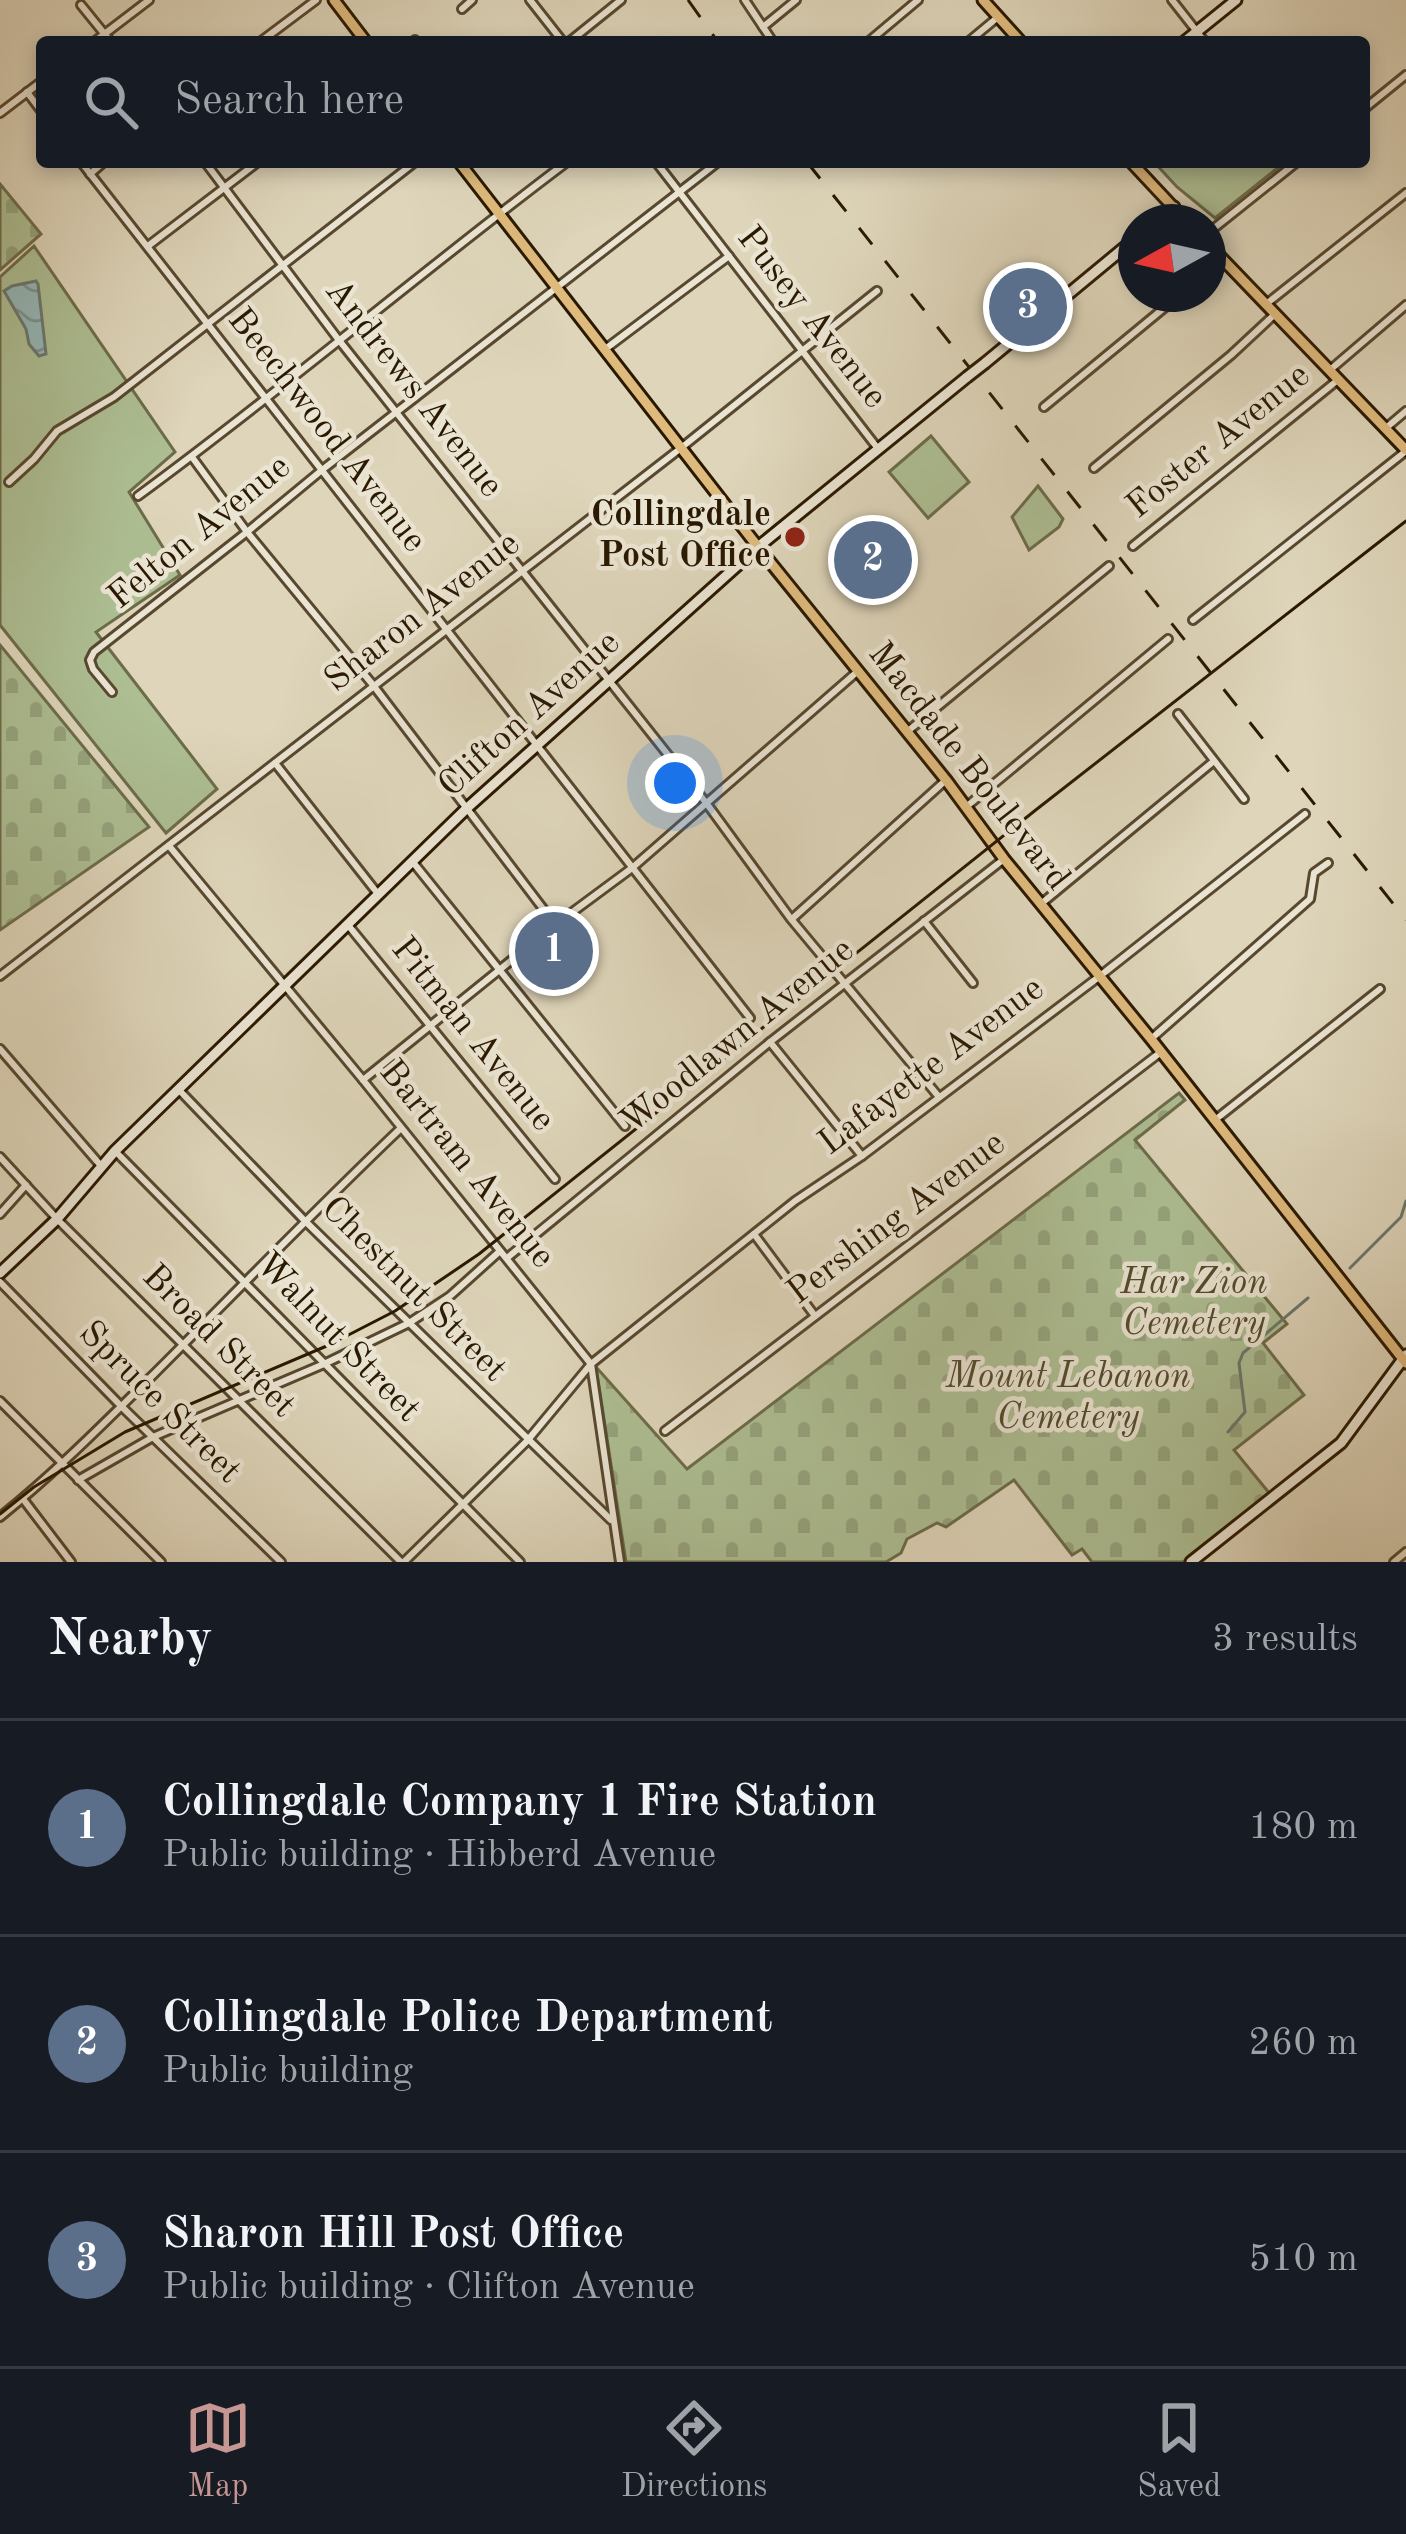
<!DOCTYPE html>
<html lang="en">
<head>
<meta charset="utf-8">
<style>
  :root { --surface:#171b24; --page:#242831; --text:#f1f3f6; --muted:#9ea1a6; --line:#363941; --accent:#c59692 }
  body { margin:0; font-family:"Old Standard TT",serif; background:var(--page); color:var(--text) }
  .compass { position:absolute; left:1118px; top:204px; width:108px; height:108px; border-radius:50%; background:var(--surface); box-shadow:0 6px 18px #0003; rotate:262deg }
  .you { position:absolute; left:675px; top:783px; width:42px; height:42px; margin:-30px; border:9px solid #fff; border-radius:50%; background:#1a73e8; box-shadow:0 0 0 18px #1a73e833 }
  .badge { display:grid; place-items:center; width:78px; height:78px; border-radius:50%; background:var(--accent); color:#fff; font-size:39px; font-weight:700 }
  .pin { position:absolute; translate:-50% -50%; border:6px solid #fff; box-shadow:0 3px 12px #0006 }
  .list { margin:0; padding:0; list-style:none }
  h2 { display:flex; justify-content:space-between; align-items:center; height:156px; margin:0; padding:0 48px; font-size:51px }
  h2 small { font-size:39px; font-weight:400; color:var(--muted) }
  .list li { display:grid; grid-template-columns:78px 1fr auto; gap:36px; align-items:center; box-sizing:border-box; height:216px; padding:0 48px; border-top:3px solid var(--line) }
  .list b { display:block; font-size:45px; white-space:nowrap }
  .list p { margin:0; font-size:39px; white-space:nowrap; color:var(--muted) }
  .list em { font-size:39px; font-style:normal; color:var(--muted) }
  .icon { flex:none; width:66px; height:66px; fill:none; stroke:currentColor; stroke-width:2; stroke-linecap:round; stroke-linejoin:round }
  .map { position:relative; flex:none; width:1406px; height:1562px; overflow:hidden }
  .search { position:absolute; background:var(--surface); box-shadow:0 6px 18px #0003; left:36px; right:36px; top:36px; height:132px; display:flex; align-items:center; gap:30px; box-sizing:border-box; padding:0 42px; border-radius:12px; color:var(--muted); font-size:45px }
  .sheet { height:804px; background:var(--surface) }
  nav { display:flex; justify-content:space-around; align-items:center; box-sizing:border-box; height:168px; border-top:3px solid var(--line); background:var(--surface); font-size:33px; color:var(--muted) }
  nav a { display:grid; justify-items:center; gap:6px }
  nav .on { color:var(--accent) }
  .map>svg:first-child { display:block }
</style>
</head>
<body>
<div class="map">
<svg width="1406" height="1562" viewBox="0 0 1406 1562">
  <defs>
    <pattern id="cemetery-stones" width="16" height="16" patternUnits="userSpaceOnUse" patternTransform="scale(3)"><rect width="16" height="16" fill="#adbe93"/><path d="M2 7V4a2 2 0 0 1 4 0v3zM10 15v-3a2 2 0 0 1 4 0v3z" fill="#95a37d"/></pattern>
    <pattern id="water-waves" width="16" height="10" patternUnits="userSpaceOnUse" patternTransform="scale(3)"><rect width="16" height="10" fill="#95b7b8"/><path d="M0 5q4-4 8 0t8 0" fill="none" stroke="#7a9493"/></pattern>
  </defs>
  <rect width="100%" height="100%" fill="#ded5ba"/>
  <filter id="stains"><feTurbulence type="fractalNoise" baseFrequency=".00167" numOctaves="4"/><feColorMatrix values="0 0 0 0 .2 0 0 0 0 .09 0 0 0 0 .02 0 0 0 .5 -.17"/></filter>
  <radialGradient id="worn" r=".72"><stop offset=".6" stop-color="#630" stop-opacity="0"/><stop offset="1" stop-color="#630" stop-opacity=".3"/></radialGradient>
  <g fill="url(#cemetery-stones)" stroke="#6c6c4a" stroke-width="3">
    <path d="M0 184 41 234 0 270Z"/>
    <path d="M0 645 149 827 0 930Z"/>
    <path d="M1179 1093 1185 1100 1135 1140 1287 1324 1263 1343 1304 1395 1234 1450 1270 1494 1183 1562H1092L1082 1549 1072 1555 1014 1480 946 1527 937 1523 907 1539 901 1553 886 1562H626L596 1367 687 1469Z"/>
  </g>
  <g fill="#adbe93" stroke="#6c6c4a" stroke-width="3">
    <path d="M1154 162H1285L1215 218 1177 187Z"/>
    <path d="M34 246 175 452 129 492 180 575 96 632 217 789 166 833 0 625V277Z"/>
    <path d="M931 436 969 482 928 518 889 472Z"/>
    <path d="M1038 486 1063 519 1059 527 1029 550 1012 517Z"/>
  </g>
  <path fill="url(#water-waves)" stroke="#6a786f" stroke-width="3" d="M36 281 38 284 46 354 39 356 29 344 26 329 4 291 12 286Z"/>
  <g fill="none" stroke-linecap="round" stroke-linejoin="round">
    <g stroke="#6a786f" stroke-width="3">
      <path d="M1350 1268 1401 1217 1406 1201"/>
      <path d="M1228 1432 1245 1412 1239 1363 1243 1353 1308 1298"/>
    </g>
    <defs>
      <g id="street">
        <path d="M530 0 563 42"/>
        <path d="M745 0 773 42"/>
        <path d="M1172 0 1205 42"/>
        <path d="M81 5 111 42"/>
        <path d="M462 9 472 0"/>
        <path d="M763 27 796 0"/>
        <path d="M94 42 149 0"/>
        <path d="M260 42 316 0"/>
        <path d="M413 42 415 40"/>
        <path d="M569 42 621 0"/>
        <path d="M868 42 918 0"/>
        <path d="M968 42 998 17"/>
        <path d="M27 92 42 112"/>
        <path d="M1364 109 1406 75"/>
        <path d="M0 113 42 81"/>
        <path d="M81 162 750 1018"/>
        <path d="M205 162 338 339 707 804 791 919 939 1097"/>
        <path d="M656 162 879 450"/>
        <path d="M90 174 104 162"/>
        <path d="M1208 233 1297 162"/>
        <path d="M148 246 258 162"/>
        <path d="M1208 269 1220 257"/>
        <path d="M1265 305 1406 193"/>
        <path d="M604 350 729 256"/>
        <path d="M1330 370 1406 305"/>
        <path d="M1044 407 1181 294"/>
        <path d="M1386 428 1406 411"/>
        <path d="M192 457 247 532 373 685 579 956"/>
        <path d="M1094 468 1231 355 1275 314"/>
        <path d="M9 482 34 459 57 431 114 397 415 162"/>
        <path d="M138 496C284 389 422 271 567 162"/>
        <path d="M1133 546 1339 379"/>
        <path d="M1193 620 1406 451"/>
        <path d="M112 692 93 669 90 660 94 652 247 532 322 470 718 162"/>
        <path d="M1178 714 1244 799"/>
        <path d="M908 731 1109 566"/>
        <path d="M275 763 378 894"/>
        <path d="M966 807 1168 639"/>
        <path d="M170 847 363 1080 591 1364 620 1562"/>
        <path d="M412 861 625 1126"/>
        <path d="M1042 903 1214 761"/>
        <path d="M793 918 946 780"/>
        <path d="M924 921 973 983"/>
        <path d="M348 925 555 1179"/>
        <path d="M0 976 681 448 877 291"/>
        <path d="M1151 1039 1310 899 1314 873 1328 863"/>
        <path d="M770 1042 862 1156"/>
        <path d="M0 1049 102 1167"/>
        <path d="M363 1080 555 925 632 868 858 671"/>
        <path d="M180 1091 304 1220 611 1520"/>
        <path d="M1215 1120 1380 989"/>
        <path d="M115 1151 520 1562"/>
        <path d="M0 1157 57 1219 401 1562"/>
        <path d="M0 1214 26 1185"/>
        <path d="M754 1234 815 1316"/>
        <path d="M507 1258 770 1042 1004 859"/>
        <path d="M0 1282 121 1406 281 1562"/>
        <path d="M0 1401 161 1562"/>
        <path d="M665 1431 1161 1052"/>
        <path d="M78 1480 153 1437 324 1364 409 1323 450 1296 500 1251"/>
        <path d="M23 1499 71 1562"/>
        <path d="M0 1517C55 1473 104 1423 154 1374 236 1292 317 1208 401 1128"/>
        <path d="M404 1562 527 1441 591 1364 795 1201 862 1156 1100 976 1305 814"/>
        <path d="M1394 1562 1406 1552"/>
      </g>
      <g id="secondary">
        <path d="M1184 42 1236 0"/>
        <path d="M1156 222 1174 207"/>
        <path d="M985 363 1136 238"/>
        <path d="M0 1273 57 1219 115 1151 466 809 758 547 967 377"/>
        <path d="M1191 1562 1341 1443 1406 1355"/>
      </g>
      <g id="primary">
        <path d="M334 0 366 42"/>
        <path d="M983 0 1021 42"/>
        <path d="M459 162 758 547 946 780 1004 859 1151 1039 1406 1363"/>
        <path d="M1131 162 1187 222"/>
        <path d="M1208 244 1406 450"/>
      </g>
    </defs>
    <use href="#street" stroke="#57482f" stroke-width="12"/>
    <use href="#secondary" stroke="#2a1901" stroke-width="15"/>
    <use href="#primary" stroke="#2a1901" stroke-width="15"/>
    <use href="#street" stroke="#eae4d2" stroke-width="6"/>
    <use href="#secondary" stroke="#eae4d2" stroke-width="9"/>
    <use href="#primary" stroke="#dfba7d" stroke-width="9"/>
    <path stroke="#2a1901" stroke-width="3" d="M0 1514 34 1487 125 1432 329 1345 395 1311 479 1254 1037 809 1406 521"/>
    <g stroke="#2a1901" stroke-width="3" stroke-dasharray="21 21" stroke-linecap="butt">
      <path d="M688 0 718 42"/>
      <path d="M807 162 1406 920"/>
    </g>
    <defs>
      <path id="secondary-bridge" d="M967 377 985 363"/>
    </defs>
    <use href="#secondary-bridge" stroke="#2a1901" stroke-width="15" stroke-linecap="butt"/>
    <use href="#secondary-bridge" stroke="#eae4d2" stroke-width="9"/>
  </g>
  <circle fill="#8f2418" stroke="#eae4d2" stroke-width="4.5" cx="795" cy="537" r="12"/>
  <g text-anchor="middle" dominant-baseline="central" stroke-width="9" stroke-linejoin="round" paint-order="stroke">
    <g font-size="36" fill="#2a1901" stroke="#eae4d2">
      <text transform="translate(811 318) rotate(52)">Pusey Avenue</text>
      <text transform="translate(413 389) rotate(52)">Andrews Avenue</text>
      <text transform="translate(326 431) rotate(52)">Beechwood Avenue</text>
      <text transform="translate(1219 442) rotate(-39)">Foster Avenue</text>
      <text transform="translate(200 533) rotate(-39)">Felton Avenue</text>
      <text transform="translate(423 613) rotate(-38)">Sharon Avenue</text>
      <text transform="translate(530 715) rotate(-42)">Clifton Avenue</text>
      <text transform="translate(968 767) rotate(52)">Macdade Boulevard</text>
      <text transform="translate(472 1035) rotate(51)">Pitman Avenue</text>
      <text transform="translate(738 1037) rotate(-39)">Woodlawn Avenue</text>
      <text transform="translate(932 1067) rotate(-37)">Lafayette Avenue</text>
      <text transform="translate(466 1165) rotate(51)">Bartram Avenue</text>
      <text transform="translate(897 1219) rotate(-37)">Pershing Avenue</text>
      <text transform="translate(413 1290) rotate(45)">Chestnut Street</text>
      <text transform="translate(337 1338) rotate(46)">Walnut Street</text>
      <text transform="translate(218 1342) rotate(45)">Broad Street</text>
      <text transform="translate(159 1403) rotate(45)">Spruce Street</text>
    </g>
    <g font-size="36" font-weight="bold" fill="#2a1901" stroke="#eae4d2" text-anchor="end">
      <text x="771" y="516">Collingdale<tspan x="771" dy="41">Post Office</tspan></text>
    </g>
    <g font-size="36" font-style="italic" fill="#514b2d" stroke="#eae4d2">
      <text x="1194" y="1284">Har Zion<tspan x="1194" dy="41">Cemetery</tspan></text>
      <text x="1068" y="1378">Mount Lebanon<tspan x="1068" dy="41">Cemetery</tspan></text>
    </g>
  </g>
  <rect width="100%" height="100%" filter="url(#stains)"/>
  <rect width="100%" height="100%" fill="url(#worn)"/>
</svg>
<svg class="compass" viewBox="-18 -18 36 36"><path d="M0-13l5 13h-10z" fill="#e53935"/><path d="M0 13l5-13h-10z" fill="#9ea1a6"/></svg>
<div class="you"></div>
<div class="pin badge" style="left:554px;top:951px;background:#5c6f8a">1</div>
<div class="pin badge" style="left:873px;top:560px;background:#5c6f8a">2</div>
<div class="pin badge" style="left:1028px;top:307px;background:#5c6f8a">3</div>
<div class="search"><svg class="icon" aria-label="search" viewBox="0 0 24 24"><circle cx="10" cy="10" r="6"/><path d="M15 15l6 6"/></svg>Search here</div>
</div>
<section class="sheet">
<h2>Nearby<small>3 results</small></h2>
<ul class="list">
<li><span class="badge" style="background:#5c6f8a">1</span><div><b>Collingdale Company 1 Fire Station</b><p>Public building · Hibberd Avenue</p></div><em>180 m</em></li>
<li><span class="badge" style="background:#5c6f8a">2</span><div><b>Collingdale Police Department</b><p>Public building</p></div><em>260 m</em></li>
<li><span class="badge" style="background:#5c6f8a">3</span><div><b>Sharon Hill Post Office</b><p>Public building · Clifton Avenue</p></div><em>510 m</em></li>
</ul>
</section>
<nav>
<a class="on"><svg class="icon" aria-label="map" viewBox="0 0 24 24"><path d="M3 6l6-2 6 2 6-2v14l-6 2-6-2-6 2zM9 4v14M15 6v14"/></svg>Map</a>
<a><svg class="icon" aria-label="directions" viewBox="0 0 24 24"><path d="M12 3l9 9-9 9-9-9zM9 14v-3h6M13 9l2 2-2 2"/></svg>Directions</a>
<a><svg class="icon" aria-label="saved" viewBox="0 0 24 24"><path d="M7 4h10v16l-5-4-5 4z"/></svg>Saved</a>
</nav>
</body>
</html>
